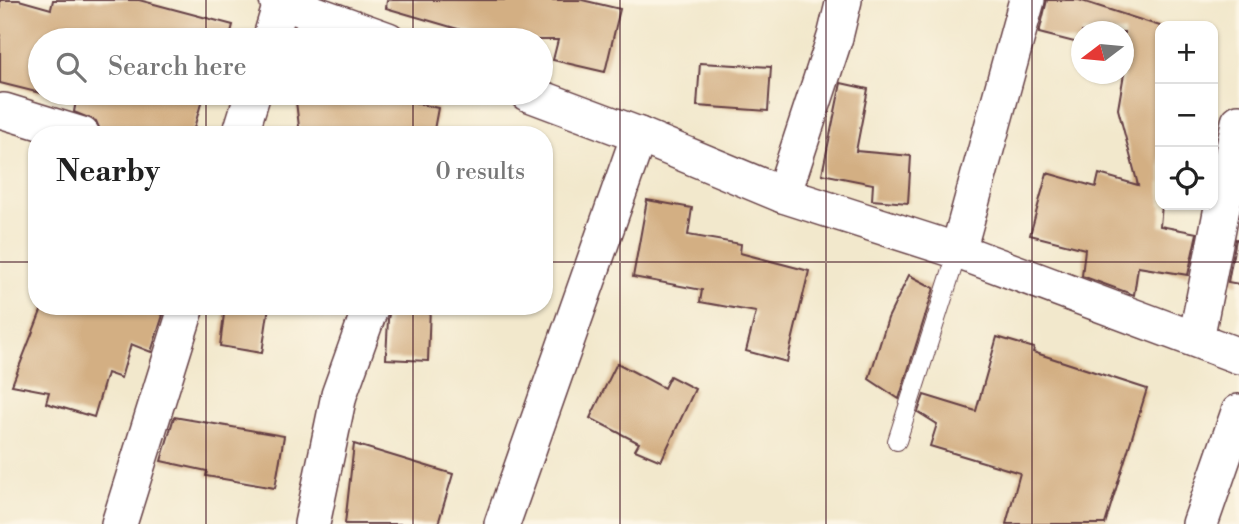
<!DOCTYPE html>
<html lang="en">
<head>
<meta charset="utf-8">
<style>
  :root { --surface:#fff; --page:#f2f2f2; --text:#222; --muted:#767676; --line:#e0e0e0 }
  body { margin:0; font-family:"Libre Bodoni",serif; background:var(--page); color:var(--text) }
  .controls { position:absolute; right:21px; top:21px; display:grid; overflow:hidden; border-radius:14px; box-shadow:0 2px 5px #0004 }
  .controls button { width:63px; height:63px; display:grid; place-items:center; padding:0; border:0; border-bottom:2px solid var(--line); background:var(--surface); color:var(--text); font:35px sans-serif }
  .compass { position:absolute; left:1071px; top:21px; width:63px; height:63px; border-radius:50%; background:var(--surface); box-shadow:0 2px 5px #0004; rotate:254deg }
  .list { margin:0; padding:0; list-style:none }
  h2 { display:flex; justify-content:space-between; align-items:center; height:91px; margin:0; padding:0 28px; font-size:30px }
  h2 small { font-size:23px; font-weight:400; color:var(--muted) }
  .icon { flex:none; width:38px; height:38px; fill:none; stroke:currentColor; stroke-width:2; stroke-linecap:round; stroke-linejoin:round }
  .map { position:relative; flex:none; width:1239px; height:524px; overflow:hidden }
  .search { position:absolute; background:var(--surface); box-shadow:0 2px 5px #0004; left:28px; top:28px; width:525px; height:77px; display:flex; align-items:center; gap:18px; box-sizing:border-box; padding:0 24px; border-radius:38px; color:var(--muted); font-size:26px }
  .panel { position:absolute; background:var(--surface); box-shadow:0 2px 5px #0004; left:28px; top:126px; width:525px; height:189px; border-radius:28px }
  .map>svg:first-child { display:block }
</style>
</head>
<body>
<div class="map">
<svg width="1239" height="524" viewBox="0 0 1239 524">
  <rect width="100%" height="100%" fill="#fcf5e5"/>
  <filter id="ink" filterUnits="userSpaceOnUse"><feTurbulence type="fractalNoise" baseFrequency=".0143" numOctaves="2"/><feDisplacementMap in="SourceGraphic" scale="14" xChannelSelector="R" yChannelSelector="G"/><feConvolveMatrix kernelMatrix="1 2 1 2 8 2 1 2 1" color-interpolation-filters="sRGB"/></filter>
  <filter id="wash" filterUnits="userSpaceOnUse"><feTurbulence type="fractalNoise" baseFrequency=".00686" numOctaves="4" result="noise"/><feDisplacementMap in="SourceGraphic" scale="28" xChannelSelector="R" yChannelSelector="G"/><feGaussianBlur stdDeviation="1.57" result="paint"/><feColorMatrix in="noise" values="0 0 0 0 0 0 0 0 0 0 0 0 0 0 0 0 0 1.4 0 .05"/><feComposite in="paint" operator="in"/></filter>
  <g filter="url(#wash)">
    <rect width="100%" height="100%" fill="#f2e8cc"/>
    <g id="blocks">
      <g fill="#d3af83">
        <path d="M0 0H19L51 9 53 0H139L233 25 229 40H40V93L0 83Z"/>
        <path d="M387 0H582L620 9 605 72 553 60 558 40H473L475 34 386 8Z"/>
        <path d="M1047 0H1079L1160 26V205H1162L1160 226 1197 233 1188 275 1138 267 1134 295 1082 276 1085 249 1030 235 1047 173 1096 187 1099 174 1138 185 1118 109 1127 56 1124 55V32H1082V44L1039 33Z"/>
        <path d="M700 63 771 67 768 111 697 106Z"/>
        <path d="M841 83 868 89 856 151 911 156 908 203 872 200 873 184 822 174Z"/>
        <path d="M41 93H204L192 135 102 134 96 121 74 112 76 101Z"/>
        <path d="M295 93H389L388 97 438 108 433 135H300Z"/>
        <path d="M647 200 692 208 688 235 741 244 740 253 809 271 787 362 746 351 756 312 700 302 702 290 633 277Z"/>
        <path d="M1236 239 1239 240V284L1228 282Z"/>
        <path d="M909 275 934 288 899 399 869 379 888 318Z"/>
        <path d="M43 306H144L163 315 151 352 131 344 121 378 107 373 94 417 46 403 49 392 12 385Z"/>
        <path d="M225 306H269L262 353 220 346Z"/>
        <path d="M391 306H430L428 361 386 359 388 319Z"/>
        <path d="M997 337 1034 348 1033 352 1147 389 1105 524H1006L1020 473 930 446 937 424 918 412 924 395 976 411Z"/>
        <path d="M617 363 664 388 670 376 695 389 661 461 635 450 639 443 590 418Z"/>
        <path d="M174 417 284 436 275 488 206 476 207 471 161 461Z"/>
        <path d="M354 444 453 474 438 524H345Z"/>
      </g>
    </g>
  </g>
  <g filter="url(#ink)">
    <use href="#blocks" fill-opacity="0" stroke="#633d43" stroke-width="2"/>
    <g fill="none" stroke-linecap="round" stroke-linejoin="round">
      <defs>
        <path id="service" d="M897 441 958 251"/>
        <g id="minor">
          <path d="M277 0 388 40"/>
          <path d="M270 40 282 0"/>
          <path d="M527 93 639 135 783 195 958 251 1239 356"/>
          <path d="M4 111 82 135"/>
          <path d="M240 135 253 93"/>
          <path d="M783 195 835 37 844 0"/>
          <path d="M958 251 1027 0"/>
          <path d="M1196 339 1239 122"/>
          <path d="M119 524 187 306"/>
          <path d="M312 524 339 395 371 306"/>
          <path d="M502 524 639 135"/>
          <path d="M1200 524 1239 412"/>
        </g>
      </defs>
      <use href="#service" stroke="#633d43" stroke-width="20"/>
      <use href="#minor" stroke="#633d43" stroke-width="38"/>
      <use href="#service" stroke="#fff" stroke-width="18"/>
      <use href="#minor" stroke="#fff" stroke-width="35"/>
    </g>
  </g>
  <path fill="none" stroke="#4a1f2b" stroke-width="2" stroke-opacity="0.55" d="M206 0V40M413 0V40M620 0V524M826 0V524M1032 0V524M206 93V135M413 93V135M0 262H37M544 262H1239M206 306V524M413 306V524"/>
</svg>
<div class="controls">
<button>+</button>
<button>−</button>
<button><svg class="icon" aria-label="locate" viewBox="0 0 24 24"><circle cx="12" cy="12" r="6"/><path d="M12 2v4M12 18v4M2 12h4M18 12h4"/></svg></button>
</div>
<svg class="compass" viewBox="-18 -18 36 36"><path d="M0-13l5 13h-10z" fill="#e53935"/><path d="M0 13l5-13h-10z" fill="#767676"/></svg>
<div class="search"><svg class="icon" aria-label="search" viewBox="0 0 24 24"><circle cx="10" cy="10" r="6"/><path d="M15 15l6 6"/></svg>Search here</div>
<section class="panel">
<h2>Nearby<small>0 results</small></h2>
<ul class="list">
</ul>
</section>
</div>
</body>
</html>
